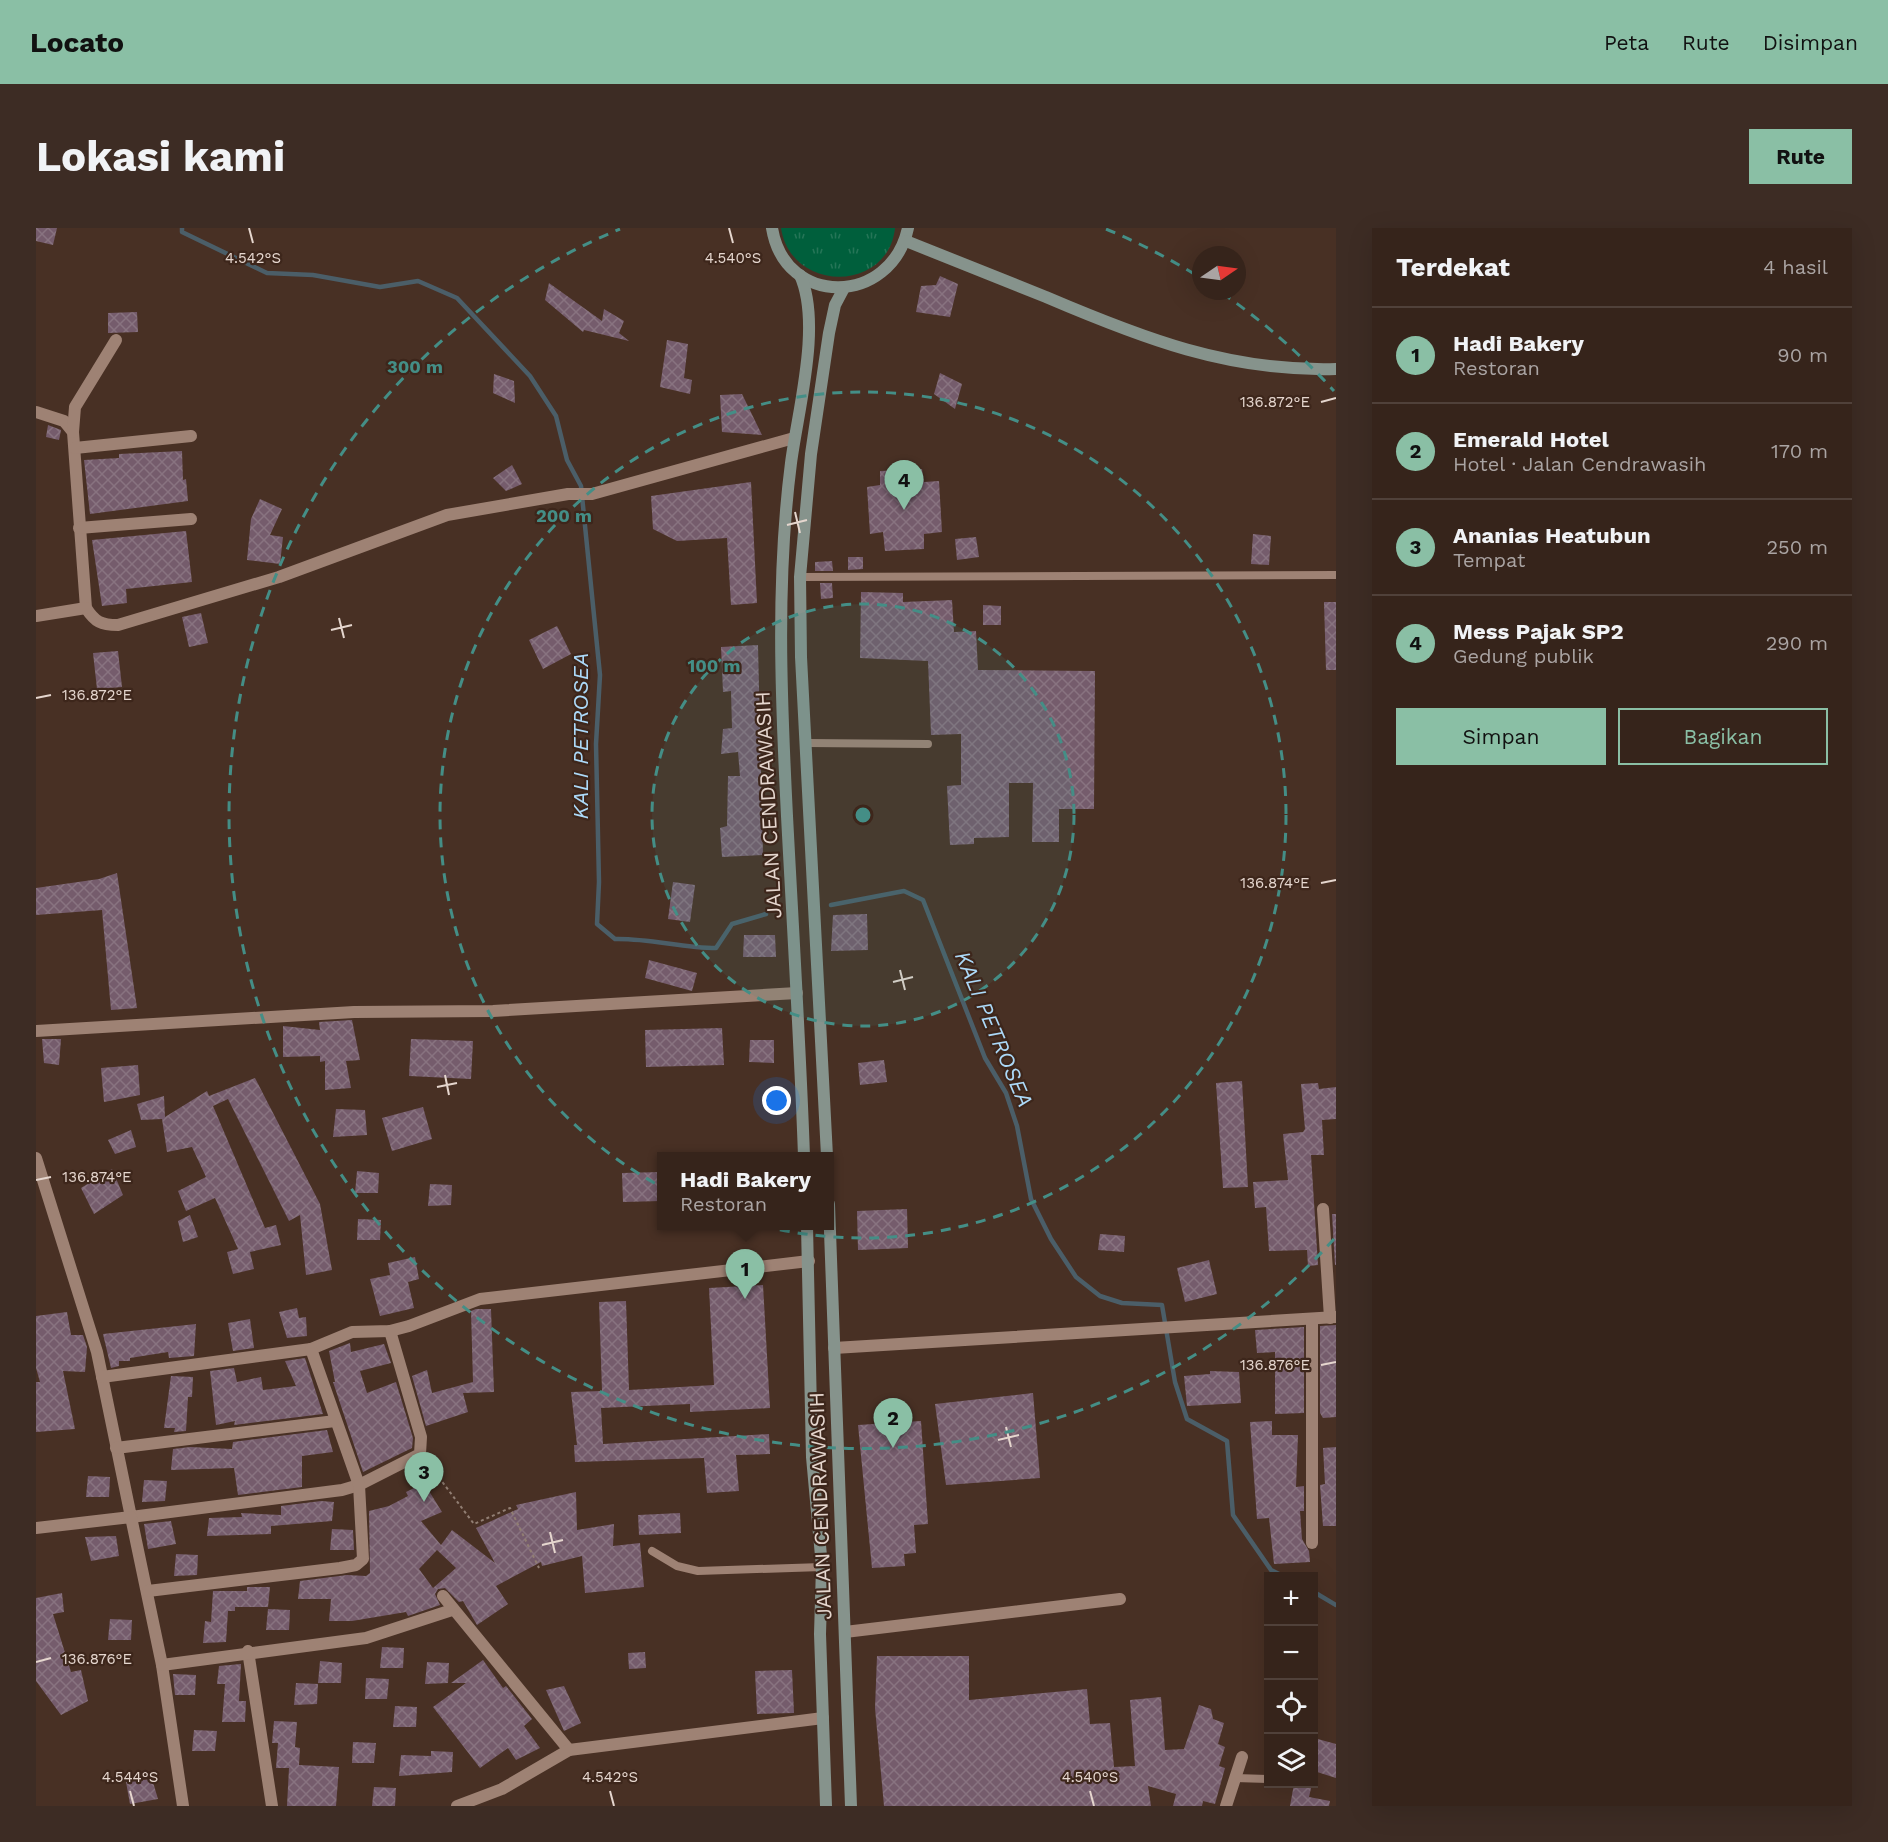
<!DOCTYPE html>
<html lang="id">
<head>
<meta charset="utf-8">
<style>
  :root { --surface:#36241b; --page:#3d2c24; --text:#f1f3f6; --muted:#aaa4a3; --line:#50413a; --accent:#8abfa5 }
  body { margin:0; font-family:"Work Sans",sans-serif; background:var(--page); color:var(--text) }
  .controls { position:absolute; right:18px; bottom:18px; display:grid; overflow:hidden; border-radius:0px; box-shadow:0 6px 24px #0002 }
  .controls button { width:54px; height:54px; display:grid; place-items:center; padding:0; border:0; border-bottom:2px solid var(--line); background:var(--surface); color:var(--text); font:30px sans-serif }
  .compass { position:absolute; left:1156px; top:18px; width:54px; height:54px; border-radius:50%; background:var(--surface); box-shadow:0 6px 24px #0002; rotate:77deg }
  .you { position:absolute; left:741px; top:873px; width:21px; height:21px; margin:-15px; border:4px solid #fff; border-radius:50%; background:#1a73e8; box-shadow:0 0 0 9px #1a73e833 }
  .badge { display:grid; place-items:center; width:39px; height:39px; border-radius:50%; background:var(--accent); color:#111; font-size:20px; font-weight:700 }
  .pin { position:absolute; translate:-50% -50px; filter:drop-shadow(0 2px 3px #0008) }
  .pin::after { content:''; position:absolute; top:32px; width:21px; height:18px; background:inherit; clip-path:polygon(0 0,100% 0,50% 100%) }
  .popup { position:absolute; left:621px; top:924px; width:177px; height:78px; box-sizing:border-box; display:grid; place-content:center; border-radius:0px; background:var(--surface); filter:drop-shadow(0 2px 4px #0005); font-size:20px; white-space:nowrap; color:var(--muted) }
  .popup b { font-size:22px; color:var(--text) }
  .popup::after { content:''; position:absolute; left:50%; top:100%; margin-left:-12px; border:12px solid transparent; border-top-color:var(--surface) }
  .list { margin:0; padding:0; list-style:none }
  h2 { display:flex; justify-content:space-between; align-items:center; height:78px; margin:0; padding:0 24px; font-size:26px }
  h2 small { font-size:20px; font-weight:400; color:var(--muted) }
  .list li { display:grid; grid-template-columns:39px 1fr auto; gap:18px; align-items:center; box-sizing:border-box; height:96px; padding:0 24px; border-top:2px solid var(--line) }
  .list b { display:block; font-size:22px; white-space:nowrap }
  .list p { margin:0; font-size:20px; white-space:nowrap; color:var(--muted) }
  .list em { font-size:20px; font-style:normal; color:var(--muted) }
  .actions { display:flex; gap:12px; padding:18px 24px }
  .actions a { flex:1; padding:14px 0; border:2px solid var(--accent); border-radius:0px; text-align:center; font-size:21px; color:var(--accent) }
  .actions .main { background:var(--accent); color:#111 }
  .icon { flex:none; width:33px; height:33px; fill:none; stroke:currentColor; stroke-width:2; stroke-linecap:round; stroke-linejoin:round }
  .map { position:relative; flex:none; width:1300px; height:1578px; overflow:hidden; border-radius:0px }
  header { display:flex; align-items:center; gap:36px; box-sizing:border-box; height:84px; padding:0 30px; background:var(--accent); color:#111 }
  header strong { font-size:28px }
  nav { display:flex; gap:33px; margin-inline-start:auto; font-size:21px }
  .intro { display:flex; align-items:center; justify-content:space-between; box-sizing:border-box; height:144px; padding:0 36px }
  h1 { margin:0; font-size:42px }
  .button { padding:15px 27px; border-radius:0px; background:var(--accent); color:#111; font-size:21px; font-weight:700 }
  main { display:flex; gap:36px; padding:0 36px }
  aside { flex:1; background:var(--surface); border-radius:0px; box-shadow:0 6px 24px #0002 }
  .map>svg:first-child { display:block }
</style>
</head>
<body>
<header>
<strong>Locato</strong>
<nav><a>Peta</a><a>Rute</a><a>Disimpan</a></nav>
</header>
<div class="intro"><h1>Lokasi kami</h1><a class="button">Rute</a></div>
<main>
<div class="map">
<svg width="1300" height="1578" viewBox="0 0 1300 1578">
  <defs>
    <pattern id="grass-tufts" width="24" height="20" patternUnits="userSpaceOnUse" patternTransform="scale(1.5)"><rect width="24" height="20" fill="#005f3c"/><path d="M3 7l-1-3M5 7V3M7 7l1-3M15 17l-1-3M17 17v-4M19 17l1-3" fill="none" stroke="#257557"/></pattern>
    <pattern id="building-cross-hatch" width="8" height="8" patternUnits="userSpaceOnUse" patternTransform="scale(1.5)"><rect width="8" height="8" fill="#755c6c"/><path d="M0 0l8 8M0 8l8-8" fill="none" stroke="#887380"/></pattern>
  </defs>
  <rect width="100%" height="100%" fill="#483024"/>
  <path fill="url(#grass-tufts)" d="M745 0H859C852 65 755 65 745 0Z"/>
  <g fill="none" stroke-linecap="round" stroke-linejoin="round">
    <g stroke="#4b5e68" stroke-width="4.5">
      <path d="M146 0V4L231 45 277 47 344 59 382 53 421 70 494 148 520 188 531 232 545 258 564 447 560 516 563 654 561 696 579 711C613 710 646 720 680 720L696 696 730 686"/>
      <path d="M795 677 868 663 887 672 949 830 970 865 981 898 995 971 1015 1011 1040 1049 1064 1068 1086 1075 1126 1077 1139 1154 1151 1191 1191 1213 1197 1287 1235 1342 1247 1348"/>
      <path d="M1278 1364 1300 1377"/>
    </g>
  </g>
  <g fill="url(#building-cross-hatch)" fill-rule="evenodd">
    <path d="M0 0H21L17 17 0 13Z"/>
    <path d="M904 48 922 56 914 89 880 84 885 58 900 57Z"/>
    <path d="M513 55 566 93 568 81 588 93 583 105 593 113 548 102 547 104 509 72Z"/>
    <path d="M101 84 102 104 72 105V85Z"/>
    <path d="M631 112 652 116 648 150 656 152 654 166 624 159Z"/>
    <path d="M904 145 926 156 919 181 898 166Z"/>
    <path d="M458 146 478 153 479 175 457 165Z"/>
    <path d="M706 166 726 207 686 204 684 167Z"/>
    <path d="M12 197 25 202 23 212 10 209Z"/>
    <path d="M146 223 147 252 150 251 152 273 54 286 48 232 83 230V226Z"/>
    <path d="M476 237 486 256 470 263 457 250Z"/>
    <path d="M886 241 888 254 903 253 906 304 888 306V321L849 323 847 304 834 306 831 259 844 257V243Z"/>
    <path d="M715 254 721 375 695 377 691 310 641 313 617 301 615 268Z"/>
    <path d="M224 271 246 281 234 307 247 309 244 336 211 332 215 291Z"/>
    <path d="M150 303 156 354 90 361 91 375 66 378 56 312Z"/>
    <path d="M1217 306 1235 308 1233 337 1215 336Z"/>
    <path d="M940 309 943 329 921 332 919 311Z"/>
    <path d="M812 329H827V341L812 342Z"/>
    <path d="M796 333 797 343H779V334Z"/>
    <path d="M784 355H796L797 370 785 371Z"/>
    <path d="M825 364 867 365V374L916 372 918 404 940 403 942 442 1059 443 1058 581H1023V614H996L997 555H973V609L938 610V616L914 617 911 558 925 557V506L895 507 892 433 824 430Z"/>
    <path d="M1288 374H1300V442H1290Z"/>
    <path d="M947 377 965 378V397H947Z"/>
    <path d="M165 385 172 415 153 419 146 389Z"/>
    <path d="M521 398 535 426 507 441 493 412Z"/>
    <path d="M722 417 727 627 686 629 684 600 691 598 692 548H704L702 524 685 526 687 501 696 500 695 463 687 464 685 419Z"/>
    <path d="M82 423 86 459 61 461 57 425Z"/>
    <path d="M81 645 101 780 75 782 66 682 0 687V660L63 651Z"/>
    <path d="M637 654 659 657 654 694 632 691Z"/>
    <path d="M831 686 832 722 795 723 797 687Z"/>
    <path d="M708 707H739L740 729H707Z"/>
    <path d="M613 732 661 745 656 763 609 750Z"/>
    <path d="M316 792 324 832 310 833 315 860 289 862V833L284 834V828L247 829V798L284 802 283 794Z"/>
    <path d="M686 800 688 837 610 839 609 802Z"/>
    <path d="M6 811H25L23 837 8 835Z"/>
    <path d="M375 811 437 813 435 851 373 848Z"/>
    <path d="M714 812H738V835L713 834Z"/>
    <path d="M848 832 851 854 824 857 822 835Z"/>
    <path d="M102 837 104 867 68 874 65 840Z"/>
    <path d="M219 850 284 976 296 1042 270 1047 264 987 253 993 192 871 177 878 229 1000 240 997 245 1017 214 1024 218 1041 197 1046 191 1024 202 1021 179 970 150 983 142 963 170 949 156 919 131 924 126 891 105 892 101 876 128 868 129 889 171 863 173 868Z"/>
    <path d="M1206 853 1212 959 1187 960 1180 855Z"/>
    <path d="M1282 855 1283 861 1300 859V891L1286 892 1288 927H1275L1282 1037 1272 1038 1271 1022 1233 1023 1230 979 1219 980 1217 954 1252 952 1247 906 1267 904 1269 901 1265 856Z"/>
    <path d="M387 879 396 911 356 923 346 890Z"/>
    <path d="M300 881 329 882 331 907 297 909Z"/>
    <path d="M95 902 100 919 79 926 72 912Z"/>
    <path d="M76 941 87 967 58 986 45 960Z"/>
    <path d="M321 943 343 945 342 965H319Z"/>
    <path d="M625 944V973L587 974 586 945Z"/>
    <path d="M394 956 416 957 415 977 392 978Z"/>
    <path d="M871 981 872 1020 822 1022 821 983Z"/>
    <path d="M1296 986H1300V1037H1299Z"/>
    <path d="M154 987 162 1009 147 1014 142 993Z"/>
    <path d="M322 991 345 992 344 1012H321Z"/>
    <path d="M1064 1006 1089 1008 1088 1024 1062 1022Z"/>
    <path d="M379 1029 383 1051 372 1054 378 1080 344 1088 334 1051 354 1047 352 1035Z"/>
    <path d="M1173 1032 1181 1066 1149 1074 1141 1040Z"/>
    <path d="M727 1057 734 1180 654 1184V1176L565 1180 567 1216 733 1206 734 1226 700 1227 703 1263 671 1265 668 1230 539 1234 538 1217H541L535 1164 566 1163 563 1074 590 1073 593 1162 678 1157 673 1060Z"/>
    <path d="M261 1080 263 1090 270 1089 271 1108 251 1110 243 1084Z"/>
    <path d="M440 1081H455L458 1164 427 1165 432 1184 390 1198 376 1148 391 1142 396 1165 437 1154 435 1083Z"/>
    <path d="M31 1084 35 1107H47L51 1119 49 1144 27 1143 39 1201 0 1204V1154H4L0 1140V1088Z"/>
    <path d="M214 1091 218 1120 197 1123 192 1095Z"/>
    <path d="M160 1096 158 1128 133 1130 132 1124 94 1130V1133H83V1138L75 1140 67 1106Z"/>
    <path d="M1300 1097V1189L1287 1190 1284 1185V1098Z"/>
    <path d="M1268 1099V1185L1239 1186V1124L1221 1125 1219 1102Z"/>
    <path d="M314 1115 315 1124 348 1116 355 1135 324 1143 331 1165 360 1154 377 1210 376 1220 327 1244 297 1154H299L293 1123Z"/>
    <path d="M269 1130 287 1186 198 1197 199 1193 180 1197 174 1143 198 1140 201 1154 225 1149 227 1162 260 1158 249 1133Z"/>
    <path d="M1174 1143 1203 1144 1205 1175 1151 1178 1148 1148 1174 1146Z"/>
    <path d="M135 1148 157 1149 156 1169H152L150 1203 138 1204 139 1200H128Z"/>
    <path d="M997 1165 1004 1250 910 1257 899 1176Z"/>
    <path d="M885 1193 892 1296 878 1297 880 1325 868 1326 869 1338 836 1340 822 1197Z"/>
    <path d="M1236 1193V1207H1262L1260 1259 1268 1258V1283H1264L1266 1311 1273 1323 1274 1334 1238 1336 1233 1290 1221 1291 1214 1194Z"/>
    <path d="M291 1202 297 1224 266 1228V1259L202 1267 198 1240 135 1242 137 1221 154 1219 196 1221 197 1214Z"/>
    <path d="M1300 1219V1298H1287L1284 1257 1289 1256 1287 1220Z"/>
    <path d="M52 1248 74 1249 73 1269H50Z"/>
    <path d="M108 1252 131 1253 129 1273 106 1274Z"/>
    <path d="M388 1255 406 1284 385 1293 405 1317 416 1302 459 1335 440 1300 482 1281 480 1277 540 1264 541 1302 578 1296 577 1318 604 1315 608 1359 549 1365 546 1328 506 1338 505 1334 460 1358 472 1376 441 1397 427 1373 423 1374 409 1360 402 1361 399 1366 404 1377 372 1388 370 1384 316 1393H293L295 1371H262L264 1353 311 1347 330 1348 334 1345 333 1283 353 1278 372 1268 370 1264ZM401 1322 420 1340 397 1360 383 1341Z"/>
    <path d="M285 1273 298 1274 296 1293 235 1298V1306L171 1308 173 1290 206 1289 205 1285 245 1287V1278Z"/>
    <path d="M644 1285 645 1305 603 1307 602 1287Z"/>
    <path d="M135 1293 140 1316 112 1321 108 1296Z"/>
    <path d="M296 1301 317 1302 318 1322H294Z"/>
    <path d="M80 1308 83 1328 55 1333 49 1309Z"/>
    <path d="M140 1326 162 1327 161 1347 138 1348Z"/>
    <path d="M211 1359H234L232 1379H199V1383H192L190 1414 167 1415 169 1393 175 1394 177 1363H211Z"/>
    <path d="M26 1365 28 1384 17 1386 35 1444 45 1442 52 1473 25 1487 0 1453V1370Z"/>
    <path d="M232 1381 254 1382 253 1402H230Z"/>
    <path d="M74 1391 96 1392 95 1412H72Z"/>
    <path d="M346 1419 368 1420 367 1440H344Z"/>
    <path d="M609 1424 610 1440 593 1441 592 1425Z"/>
    <path d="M841 1428H933V1472L1051 1461 1054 1496 1074 1495 1078 1539 1099 1538 1094 1472 1125 1469 1129 1522 1148 1521 1163 1477 1175 1481 1177 1491 1188 1495 1182 1516 1189 1519 1183 1538 1189 1540 1179 1576 1167 1573 1166 1578H1137L1140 1566 1112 1558 1115 1578H848L839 1480Z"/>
    <path d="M447 1432 467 1460 470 1458 496 1491 488 1498 504 1520 480 1532 472 1520 444 1540 397 1479 430 1455H415Z"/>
    <path d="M284 1433 306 1435 305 1455H282Z"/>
    <path d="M391 1434 413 1435 412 1455 389 1456Z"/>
    <path d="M205 1436 203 1473H210L209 1494H186L189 1456H181L183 1438Z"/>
    <path d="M756 1442 758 1485 721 1486 719 1443Z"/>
    <path d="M137 1446 160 1447 159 1467H139Z"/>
    <path d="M330 1450 353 1451 351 1471H329Z"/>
    <path d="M260 1455 282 1456 281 1476 258 1477Z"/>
    <path d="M528 1458 545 1495 528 1503 510 1462Z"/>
    <path d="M359 1478 381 1479 380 1499H357Z"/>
    <path d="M238 1493 261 1494 259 1519 264 1520 263 1537 303 1539 300 1578H251L253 1540H240L242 1515H236Z"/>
    <path d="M158 1502 181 1503 179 1523H156Z"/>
    <path d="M1278 1510 1300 1516V1550L1278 1543Z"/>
    <path d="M317 1514 340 1515 338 1535H316Z"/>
    <path d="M395 1523 417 1524 416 1544 363 1548 365 1527 395 1528Z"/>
    <path d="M116 1551 122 1571 94 1576 90 1554Z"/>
    <path d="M1258 1556H1276L1273 1569 1294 1573 1293 1578H1254Z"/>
    <path d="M338 1559 360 1560 359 1578H336Z"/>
  </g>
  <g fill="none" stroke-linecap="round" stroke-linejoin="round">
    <path stroke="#917e73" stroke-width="2" stroke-dasharray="3 3" stroke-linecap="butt" d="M392 1235 438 1296 474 1280 503 1340"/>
    <g stroke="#9e8274" stroke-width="8">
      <path d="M764 349 1300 347"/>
      <path d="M771 515 892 516"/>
      <path d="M616 1323 641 1338 662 1343 786 1339"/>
      <path d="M1199 1550 1232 1551"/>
    </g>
    <g stroke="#9e8274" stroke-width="12">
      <path d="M0 184 28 193 37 204 50 380C59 394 65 397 82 397L243 349 411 287 532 266H556L758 210"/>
      <path d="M37 204 39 179 80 112"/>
      <path d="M39 220 155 208"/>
      <path d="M43 300 155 291"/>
      <path d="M0 388 50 380"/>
      <path d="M0 803 318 784 457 783 761 765"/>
      <path d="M0 930 61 1124 95 1289 306 1262 323 1257 384 1226 385 1209 354 1103"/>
      <path d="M1287 981 1294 1090"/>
      <path d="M798 1120 1300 1089"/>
      <path d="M66 1149 275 1121 316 1104 354 1103 373 1098 444 1071 773 1033"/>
      <path d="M80 1220 299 1193"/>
      <path d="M0 1300 95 1289 126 1437 147 1578"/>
      <path d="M1276 1315V1093"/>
      <path d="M112 1363 304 1340 320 1337 327 1331 323 1257 275 1121"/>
      <path d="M407 1368 533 1522"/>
      <path d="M809 1404 1084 1371"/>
      <path d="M212 1423 236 1578"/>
      <path d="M126 1437 330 1410 416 1382"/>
      <path d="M421 1578 466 1561 533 1522 787 1490"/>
      <path d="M1190 1578 1206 1529"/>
    </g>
    <g stroke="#86938c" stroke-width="12">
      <path d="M736 0C749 80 855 78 872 0"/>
      <path d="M870 13C916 31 963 50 1010 69 1106 110 1193 144 1300 141"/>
      <path d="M764 47C786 96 762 181 755 235 740 352 745 470 751 588 757 702 764 815 768 928"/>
      <path d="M791 928 765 429 764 349 775 226 793 105 799 77 808 60"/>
      <path d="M793 976 815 1578"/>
      <path d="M771 998 776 1229 786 1339 784 1406 790 1578"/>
    </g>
  </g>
  <path fill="none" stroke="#e5d6ce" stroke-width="2" d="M213 0 217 15M693 0 697 15M1285 174 1300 170M759 284 764 305M751 297 771 292M303 390 308 410M295 402 316 397M0 470 15 467M1285 655 1300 652M864 742 869 762M857 754 877 749M409 847 413 867M401 859 421 855M0 952 15 949M1285 1137 1300 1134M970 1199 975 1219M962 1212 983 1207M514 1304 519 1325M506 1317 527 1312M0 1434 15 1430M94 1563 98 1578M574 1563 578 1578M1054 1563 1058 1578"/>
  <circle cx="827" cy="587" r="211" fill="#448e86" fill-opacity=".12"/>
  <g fill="none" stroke="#448e86" stroke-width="3" stroke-dasharray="10 8">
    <circle cx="827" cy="587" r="211"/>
    <circle cx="827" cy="587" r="423"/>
    <path d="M1298 1011A634 634 0 1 1 584 1M1070 1A634 634 0 0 1 1163 49M1186 65A634 634 0 0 1 1298 163"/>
  </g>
  <g text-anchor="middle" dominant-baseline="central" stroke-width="4.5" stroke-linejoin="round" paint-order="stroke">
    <g font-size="21" fill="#e5d6ce" stroke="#3d261b">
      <text transform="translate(732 577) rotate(-93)">JALAN CENDRAWASIH</text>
      <text transform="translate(784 1278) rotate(-92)">JALAN CENDRAWASIH</text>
    </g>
    <g font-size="22" font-style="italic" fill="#acd9f8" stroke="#3d261b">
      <text transform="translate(544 508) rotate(-90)">KALI PETROSEA</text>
      <text transform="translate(958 801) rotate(67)">KALI PETROSEA</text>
    </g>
  </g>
  <g font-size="15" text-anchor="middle" fill="#e5d6ce" stroke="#3d261b" stroke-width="4.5" stroke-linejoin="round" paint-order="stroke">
    <text x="217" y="35">4.542°S</text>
    <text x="697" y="35">4.540°S</text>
    <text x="1239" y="179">136.872°E</text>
    <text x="61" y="472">136.872°E</text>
    <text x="1239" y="660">136.874°E</text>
    <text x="61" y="954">136.874°E</text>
    <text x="1239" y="1142">136.876°E</text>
    <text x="61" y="1436">136.876°E</text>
    <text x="94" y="1554">4.544°S</text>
    <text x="574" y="1554">4.542°S</text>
    <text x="1054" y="1554">4.540°S</text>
  </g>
  <circle cx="827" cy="587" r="9" fill="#448e86" stroke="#3d261b" stroke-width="3"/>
  <g font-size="18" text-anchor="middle" font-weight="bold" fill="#448e86" stroke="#3d261b" stroke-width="4.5" stroke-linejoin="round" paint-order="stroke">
    <text x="379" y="145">300 m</text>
    <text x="528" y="294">200 m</text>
    <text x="678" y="444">100 m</text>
  </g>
</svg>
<div class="controls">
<button>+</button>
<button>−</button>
<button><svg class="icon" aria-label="locate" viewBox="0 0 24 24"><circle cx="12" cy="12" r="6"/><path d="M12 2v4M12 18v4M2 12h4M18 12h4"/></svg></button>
<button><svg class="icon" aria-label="layers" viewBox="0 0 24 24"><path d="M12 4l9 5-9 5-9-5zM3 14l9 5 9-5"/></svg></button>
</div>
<svg class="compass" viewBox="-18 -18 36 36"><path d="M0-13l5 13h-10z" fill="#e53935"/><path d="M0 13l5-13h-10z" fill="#aaa4a3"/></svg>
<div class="you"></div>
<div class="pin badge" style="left:709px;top:1071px">1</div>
<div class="popup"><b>Hadi Bakery</b>Restoran</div>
<div class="pin badge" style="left:857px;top:1220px">2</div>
<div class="pin badge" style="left:388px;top:1274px">3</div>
<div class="pin badge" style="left:868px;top:282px">4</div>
</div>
<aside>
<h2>Terdekat<small>4 hasil</small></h2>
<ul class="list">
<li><span class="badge">1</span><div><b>Hadi Bakery</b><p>Restoran</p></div><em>90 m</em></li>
<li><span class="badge">2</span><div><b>Emerald Hotel</b><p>Hotel · Jalan Cendrawasih</p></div><em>170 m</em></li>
<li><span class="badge">3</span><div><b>Ananias Heatubun</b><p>Tempat</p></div><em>250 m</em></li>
<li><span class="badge">4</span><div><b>Mess Pajak SP2</b><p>Gedung publik</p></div><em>290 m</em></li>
</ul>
<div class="actions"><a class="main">Simpan</a><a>Bagikan</a></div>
</aside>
</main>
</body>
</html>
